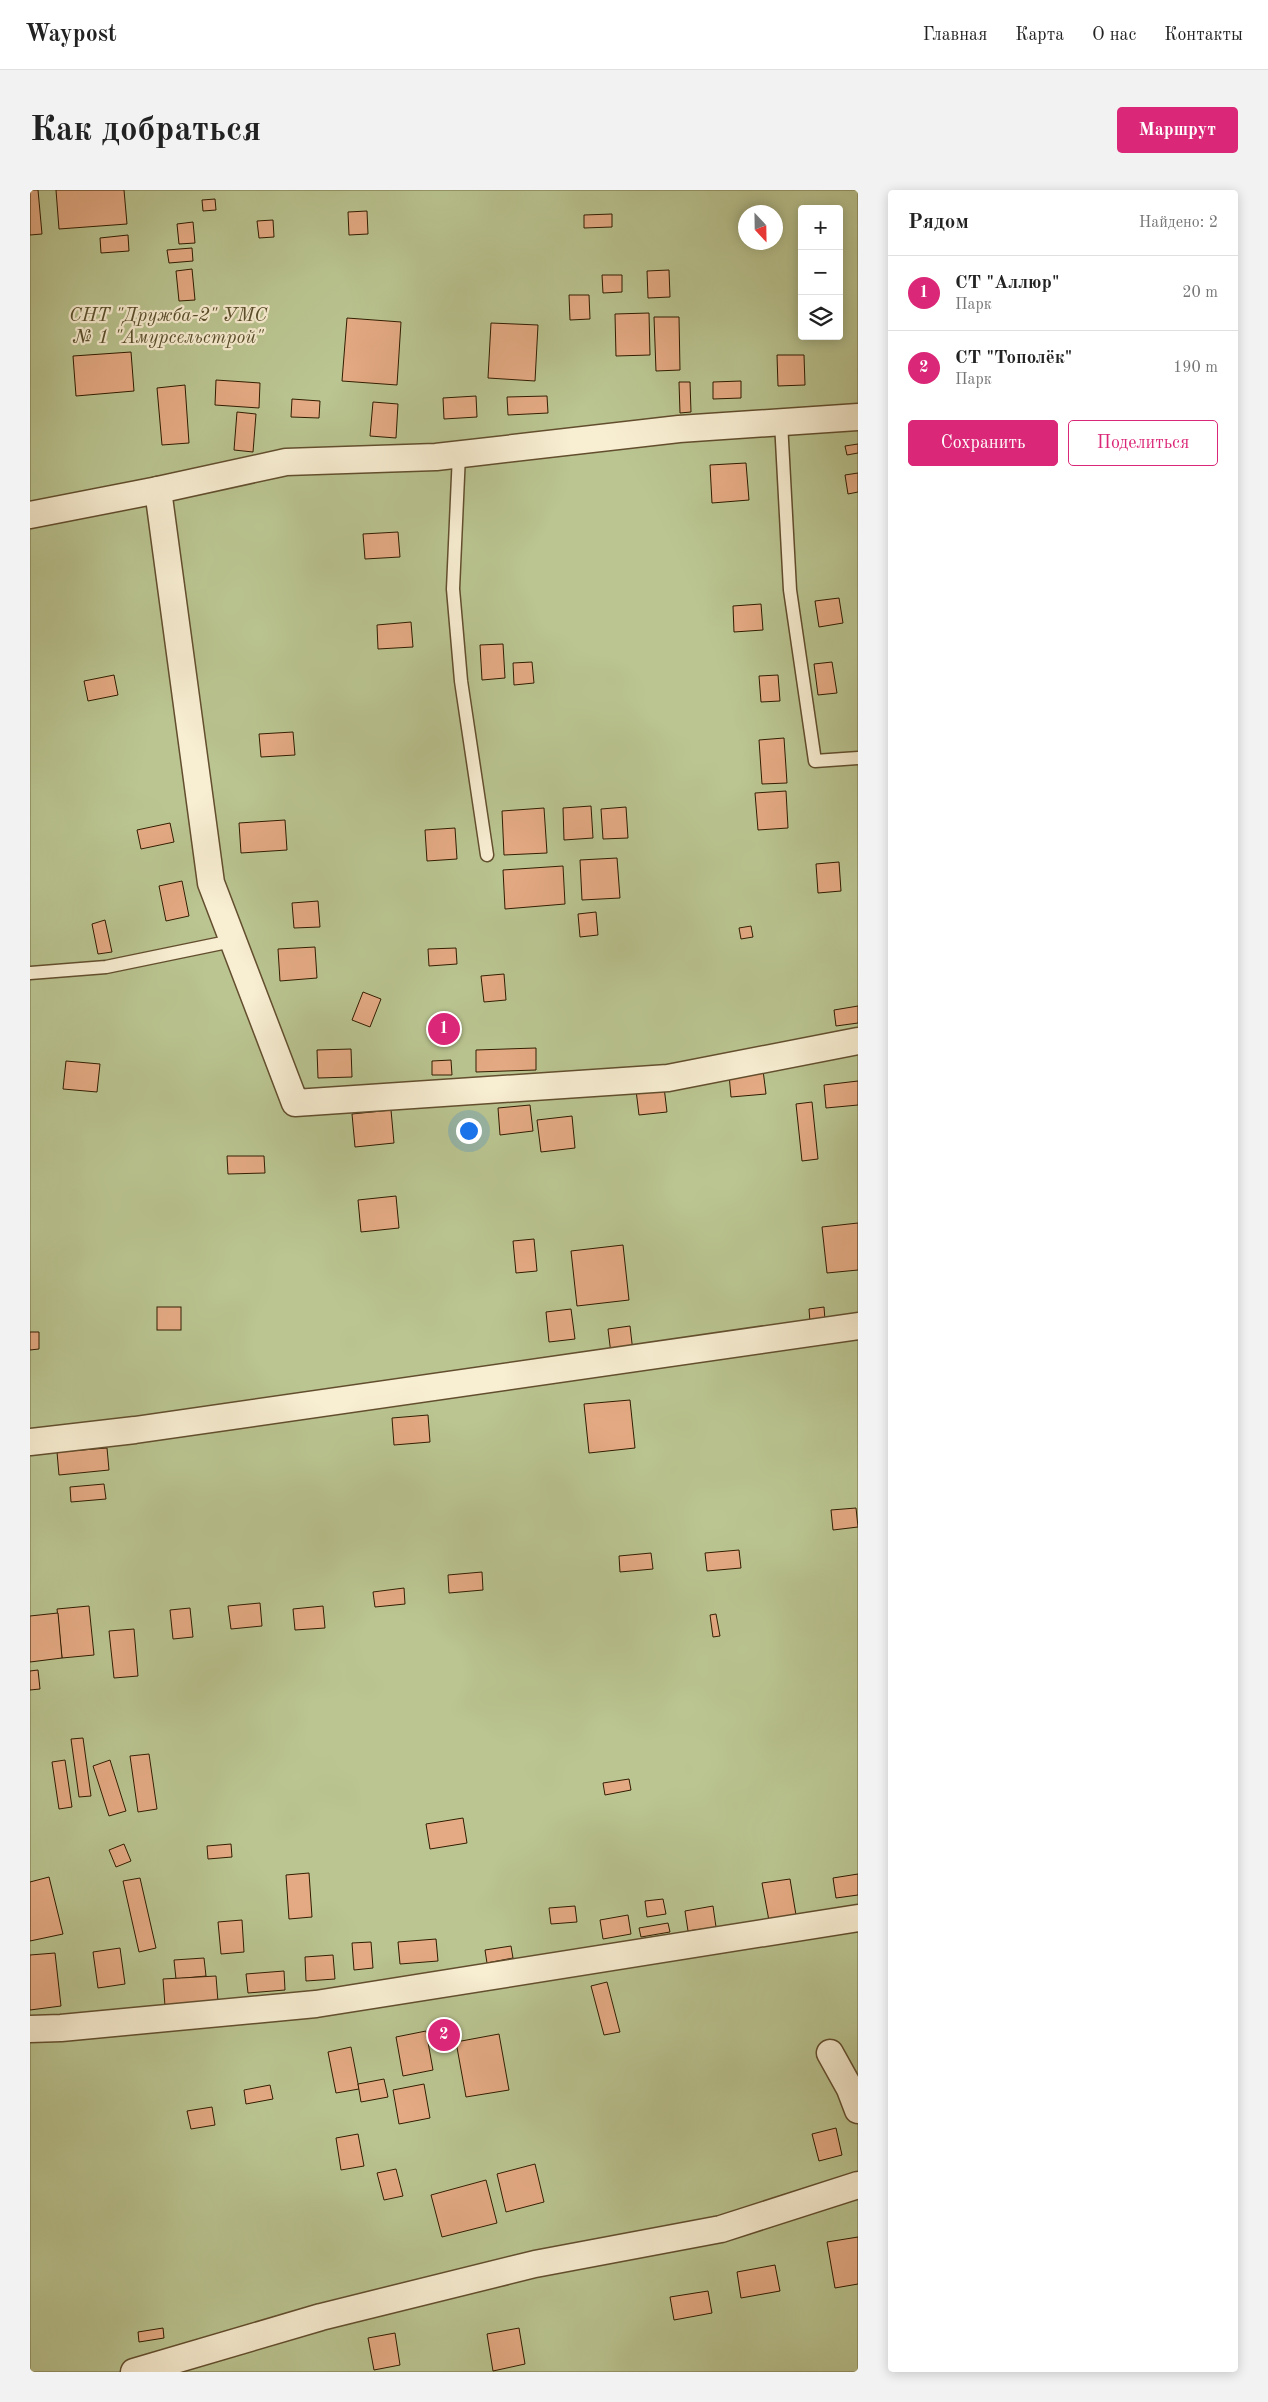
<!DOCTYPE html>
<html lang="ru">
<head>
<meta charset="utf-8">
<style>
  :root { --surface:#fff; --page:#f2f2f2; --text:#222; --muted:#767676; --line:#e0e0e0; --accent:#db2777 }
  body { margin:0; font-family:"Old Standard TT",serif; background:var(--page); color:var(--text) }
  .controls { position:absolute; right:15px; top:15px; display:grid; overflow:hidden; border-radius:5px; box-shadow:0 2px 12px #0003 }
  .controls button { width:45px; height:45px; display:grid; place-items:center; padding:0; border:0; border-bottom:1px solid var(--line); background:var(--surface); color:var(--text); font:25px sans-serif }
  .compass { position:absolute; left:708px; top:15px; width:45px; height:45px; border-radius:50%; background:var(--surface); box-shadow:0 2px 12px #0003; rotate:158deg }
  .you { position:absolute; left:438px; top:940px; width:18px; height:18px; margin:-12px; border:4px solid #fff; border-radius:50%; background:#1a73e8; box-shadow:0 0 0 8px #1a73e833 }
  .badge { display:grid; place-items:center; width:32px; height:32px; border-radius:50%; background:var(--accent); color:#fff; font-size:16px; font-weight:700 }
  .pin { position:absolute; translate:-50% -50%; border:2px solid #fff; box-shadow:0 1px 5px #0006 }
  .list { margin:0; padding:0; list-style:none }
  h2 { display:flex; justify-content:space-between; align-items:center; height:65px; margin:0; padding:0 20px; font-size:21px }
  h2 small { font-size:16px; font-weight:400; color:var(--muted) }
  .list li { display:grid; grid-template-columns:32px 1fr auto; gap:15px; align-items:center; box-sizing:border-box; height:75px; padding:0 20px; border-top:1px solid var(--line) }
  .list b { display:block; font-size:19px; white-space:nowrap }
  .list p { margin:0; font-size:16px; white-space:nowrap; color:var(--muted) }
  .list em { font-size:16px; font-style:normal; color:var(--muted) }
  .actions { display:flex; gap:10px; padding:15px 20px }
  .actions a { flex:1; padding:11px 0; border:1px solid var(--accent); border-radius:5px; text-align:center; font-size:18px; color:var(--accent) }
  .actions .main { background:var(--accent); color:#fff }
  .icon { flex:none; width:28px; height:28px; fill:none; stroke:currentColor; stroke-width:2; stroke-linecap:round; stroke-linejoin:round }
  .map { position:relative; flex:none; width:828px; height:2182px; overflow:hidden; border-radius:5px }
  header { display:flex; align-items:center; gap:30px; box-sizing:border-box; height:70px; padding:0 25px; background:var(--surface); border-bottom:1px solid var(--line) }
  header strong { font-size:24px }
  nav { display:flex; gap:28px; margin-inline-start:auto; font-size:18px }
  .intro { display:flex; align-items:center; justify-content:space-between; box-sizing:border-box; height:120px; padding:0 30px }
  h1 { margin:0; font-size:35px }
  .button { padding:12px 22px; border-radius:5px; background:var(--accent); color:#fff; font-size:18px; font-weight:700 }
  main { display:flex; gap:30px; padding:0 30px }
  aside { flex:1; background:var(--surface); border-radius:5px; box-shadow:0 2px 12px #0003 }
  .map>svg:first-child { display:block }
</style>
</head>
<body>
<header>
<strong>Waypost</strong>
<nav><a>Главная</a><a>Карта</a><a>О нас</a><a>Контакты</a></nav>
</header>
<div class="intro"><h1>Как добраться</h1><a class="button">Маршрут</a></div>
<main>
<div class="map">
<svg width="828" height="2182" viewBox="0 0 828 2182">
  <rect width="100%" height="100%" fill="#f4e5ba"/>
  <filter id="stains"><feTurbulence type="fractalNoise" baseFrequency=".004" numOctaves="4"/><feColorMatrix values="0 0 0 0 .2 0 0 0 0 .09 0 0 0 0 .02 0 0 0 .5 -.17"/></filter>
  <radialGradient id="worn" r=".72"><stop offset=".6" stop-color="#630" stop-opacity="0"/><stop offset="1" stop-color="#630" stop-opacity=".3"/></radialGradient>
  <path fill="#bac591" stroke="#767048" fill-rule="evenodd" d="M0 0H828V2182H0ZM772 19H809V146H772ZM716 22H746V52H716Z"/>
  <g fill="#e4aa83" stroke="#311c00">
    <path d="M0 0H8L12 44 0 45Z"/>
    <path d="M26 0H94L97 34 29 39Z"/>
    <path d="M185 9 186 20 173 21 172 10Z"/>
    <path d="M337 21 338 44 319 45 318 22Z"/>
    <path d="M582 24V37L554 38V25Z"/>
    <path d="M243 30 244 47 229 48 227 31Z"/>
    <path d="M163 32 165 53 149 54 147 34Z"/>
    <path d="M98 45 99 61 71 63 70 48Z"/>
    <path d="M162 58 163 71 139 73 137 60Z"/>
    <path d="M162 79 165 110 149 111 146 81Z"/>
    <path d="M639 80 640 107 618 108 617 81Z"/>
    <path d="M572 85H592V102L573 103Z"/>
    <path d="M539 105H559L560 129 540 130Z"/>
    <path d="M619 123 620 165 586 166 585 124Z"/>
    <path d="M624 127H649L650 180 626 181Z"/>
    <path d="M317 128 371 132 367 195 312 191Z"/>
    <path d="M461 133 508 135 505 191 458 188Z"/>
    <path d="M101 162 104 201 46 206 43 166Z"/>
    <path d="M747 165H774L775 195 748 196Z"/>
    <path d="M186 190 230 193 229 218 185 215Z"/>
    <path d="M711 191V208L683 209V192Z"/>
    <path d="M649 192H660L661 222 650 223Z"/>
    <path d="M155 195 159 253 132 255 127 198Z"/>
    <path d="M446 206 447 227 414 229 413 208Z"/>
    <path d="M517 206 518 223 478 225 477 207Z"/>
    <path d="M262 209 290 211 289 228 261 227Z"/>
    <path d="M343 212 368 214 366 248 340 246Z"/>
    <path d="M207 222 226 224 223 262 204 260Z"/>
    <path d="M828 254V263L817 265 815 256Z"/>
    <path d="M716 273 719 310 682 313 680 275Z"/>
    <path d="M828 283V302L818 304 815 285Z"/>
    <path d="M368 342 370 367 335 369 333 344Z"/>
    <path d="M809 408 813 433 789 437 785 411Z"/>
    <path d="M731 414 733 440 704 442 703 416Z"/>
    <path d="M381 432 383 457 348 459 347 435Z"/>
    <path d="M473 454 475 488 452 490 450 455Z"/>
    <path d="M502 472 504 493 484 495 483 473Z"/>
    <path d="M802 472 807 503 788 505 784 474Z"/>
    <path d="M84 485 88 505 58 511 54 491Z"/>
    <path d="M748 485 750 511 731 512 729 486Z"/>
    <path d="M263 542 265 565 231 567 229 544Z"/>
    <path d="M754 548 757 593 732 594 729 550Z"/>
    <path d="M756 601 758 638 728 640 725 603Z"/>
    <path d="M561 616 563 648 534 650 533 618Z"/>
    <path d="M596 617 598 648 573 649 571 619Z"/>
    <path d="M514 618 517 663 474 665 472 621Z"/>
    <path d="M255 630 257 660 211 663 209 633Z"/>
    <path d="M140 633 144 652 111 659 107 640Z"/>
    <path d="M425 638 427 669 397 671 395 640Z"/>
    <path d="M587 668 590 708 552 710 550 670Z"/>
    <path d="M809 672 811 701 788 703 786 674Z"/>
    <path d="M533 676 535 714 475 719 473 680Z"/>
    <path d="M152 691 159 726 136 731 129 696Z"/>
    <path d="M288 711 290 737 264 738 262 713Z"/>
    <path d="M566 722 568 745 550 747 548 724Z"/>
    <path d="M75 730 82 762 68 764 62 734Z"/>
    <path d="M721 736 723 747 711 749 709 738Z"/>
    <path d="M285 757 287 788 250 791 248 759Z"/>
    <path d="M426 758 427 774 399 776 398 759Z"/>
    <path d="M474 784 476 810 454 812 451 786Z"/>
    <path d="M333 802 351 809 340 837 322 830Z"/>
    <path d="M828 816V833L806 836 804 820Z"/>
    <path d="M506 858V880L446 882V860Z"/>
    <path d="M321 859 322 887 288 888 287 860Z"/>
    <path d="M421 870 422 885H402V871Z"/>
    <path d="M36 871 70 874 67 902 33 899Z"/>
    <path d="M733 880 736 904 701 907 699 884Z"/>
    <path d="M828 891V915L796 918 794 895Z"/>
    <path d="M634 897 637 922 609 925 606 900Z"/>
    <path d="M782 912 788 969 772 971 766 914Z"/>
    <path d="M500 915 503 941 470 945 468 918Z"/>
    <path d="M361 920 364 953 325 957 322 924Z"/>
    <path d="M542 926 545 958 511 962 507 930Z"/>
    <path d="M197 966H234L235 983 198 984Z"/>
    <path d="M366 1006 369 1038 331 1042 328 1010Z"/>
    <path d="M828 1033V1080L797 1083 792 1037Z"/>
    <path d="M504 1049 507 1081 486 1083 483 1051Z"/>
    <path d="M593 1055 599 1110 547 1116 541 1061Z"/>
    <rect x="127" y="1117" width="24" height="23"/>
    <path d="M794 1117 795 1130 780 1132 779 1119Z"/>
    <path d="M541 1119 545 1149 519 1152 516 1122Z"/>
    <path d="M600 1136 603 1162 581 1164 578 1139Z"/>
    <path d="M0 1142H9V1159L0 1160Z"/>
    <path d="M600 1210 605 1258 559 1263 554 1214Z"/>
    <path d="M398 1225 400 1252 364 1255 362 1228Z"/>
    <path d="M77 1258 79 1280 29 1285 27 1262Z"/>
    <path d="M74 1294 76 1309 41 1312 40 1297Z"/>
    <path d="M826 1318 828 1337 803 1340 801 1320Z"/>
    <path d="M709 1360 711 1378 677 1381 675 1363Z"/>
    <path d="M621 1363 623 1379 590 1382 589 1366Z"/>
    <path d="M452 1382 453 1400 419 1403 418 1385Z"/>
    <path d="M374 1398 375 1414 345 1417 343 1402Z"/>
    <path d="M230 1413 232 1436 201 1439 198 1416Z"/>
    <path d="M59 1416 64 1465 32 1468 27 1419Z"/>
    <path d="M293 1416 295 1438 265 1440 263 1419Z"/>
    <path d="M160 1418 163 1447 143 1449 140 1420Z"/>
    <path d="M28 1423 32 1468 0 1472V1426Z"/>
    <path d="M686 1424 690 1446 683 1447 680 1425Z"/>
    <path d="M104 1439 108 1486 84 1488 79 1441Z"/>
    <path d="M8 1480 10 1499 0 1500V1481Z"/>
    <path d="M53 1548 61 1606 49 1607 41 1549Z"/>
    <path d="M119 1564 127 1619 108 1622 100 1566Z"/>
    <path d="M35 1570 42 1617 29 1619 22 1572Z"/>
    <path d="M80 1570 96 1621 79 1626 63 1576Z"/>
    <path d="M599 1589 601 1600 575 1605 573 1593Z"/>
    <path d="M433 1628 437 1653 400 1659 396 1634Z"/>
    <path d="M94 1654 101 1671 86 1677 79 1660Z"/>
    <path d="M201 1654 202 1667 178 1669 177 1656Z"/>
    <path d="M279 1683 282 1727 259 1729 256 1685Z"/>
    <path d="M828 1684V1705L806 1708 803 1688Z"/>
    <path d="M19 1687 33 1744 0 1751V1692Z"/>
    <path d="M110 1688 126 1758 109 1762 93 1691Z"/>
    <path d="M760 1689 767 1731 740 1736 732 1693Z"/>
    <path d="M633 1709 636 1724 617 1727 615 1711Z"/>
    <path d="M545 1716 547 1732 521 1734 519 1718Z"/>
    <path d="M683 1716 686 1737 658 1741 655 1721Z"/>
    <path d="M598 1725 601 1744 573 1749 570 1730Z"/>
    <path d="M212 1730 214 1762 191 1764 188 1732Z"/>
    <path d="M638 1733 640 1742 611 1747 609 1738Z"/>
    <path d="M406 1749 408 1771 370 1774 368 1752Z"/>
    <path d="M341 1752 343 1778 324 1780 322 1753Z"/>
    <path d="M481 1756 483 1768 457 1773 455 1760Z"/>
    <path d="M90 1758 95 1794 68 1798 63 1762Z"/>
    <path d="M25 1763 31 1816 0 1820V1765Z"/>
    <path d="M303 1765 305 1789 276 1791 275 1767Z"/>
    <path d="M174 1768 176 1786 146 1789 144 1770Z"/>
    <path d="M254 1781 255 1800 218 1803 216 1784Z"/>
    <path d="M186 1786 188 1812 135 1816 133 1789Z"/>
    <path d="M577 1792 590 1842 574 1845 561 1796Z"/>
    <path d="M396 1841 403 1880 373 1886 366 1847Z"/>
    <path d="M469 1844 479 1900 436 1907 426 1852Z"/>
    <path d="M321 1857 329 1899 306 1903 298 1862Z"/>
    <path d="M354 1889 358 1907 331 1912 328 1894Z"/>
    <path d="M394 1894 400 1928 369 1934 363 1900Z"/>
    <path d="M240 1895 243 1909 216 1914 214 1900Z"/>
    <path d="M182 1917 185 1935 161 1939 157 1921Z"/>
    <path d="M806 1938 812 1965 789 1971 782 1944Z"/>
    <path d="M328 1944 334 1976 311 1980 306 1948Z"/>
    <path d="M505 1974 514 2012 476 2022 467 1984Z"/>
    <path d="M366 1979 373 2006 354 2010 347 1983Z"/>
    <path d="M456 1990 467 2033 412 2047 401 2005Z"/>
    <path d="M828 2047V2094L805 2098 797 2052Z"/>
    <path d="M745 2075 750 2101 711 2108 707 2082Z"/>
    <path d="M678 2101 682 2123 644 2130 640 2107Z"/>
    <path d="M133 2138 134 2148 109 2152 108 2142Z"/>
    <path d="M489 2138 495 2174 463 2181 457 2144Z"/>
    <path d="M365 2143 370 2175 344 2180 338 2148Z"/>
  </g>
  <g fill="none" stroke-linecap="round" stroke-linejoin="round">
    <defs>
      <g id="lane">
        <path d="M751 232 760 400 785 571 828 568"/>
        <path d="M429 264 423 399 431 491 457 665"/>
        <path d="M0 783 76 777 202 751"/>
      </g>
      <g id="street">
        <path d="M828 227 649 239 406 267 256 272 128 300 181 693 265 913 638 888 828 851"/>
        <path d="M0 325 128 300"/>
        <path d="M0 1252 105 1240 828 1136"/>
        <path d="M0 1839 31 1838 286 1814 828 1728"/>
        <path d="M800 1863 820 1899 828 1920"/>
        <path d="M104 2182 291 2127 505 2074 691 2039 828 1995"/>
      </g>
    </defs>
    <use href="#lane" stroke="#624e2e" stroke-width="15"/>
    <use href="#street" stroke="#624e2e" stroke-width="29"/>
    <use href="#lane" stroke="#f8eed2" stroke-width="12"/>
    <use href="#street" stroke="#f8eed2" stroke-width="26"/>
  </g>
  <g text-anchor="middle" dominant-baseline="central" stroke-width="4.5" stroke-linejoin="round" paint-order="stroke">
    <g font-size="19" font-style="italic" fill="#5a4f2c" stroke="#f8eed2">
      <text x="138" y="126">СНТ "Дружба-2" УМС<tspan x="138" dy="22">№ 1 "Амурсельстрой"</tspan></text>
    </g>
  </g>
  <rect width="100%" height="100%" filter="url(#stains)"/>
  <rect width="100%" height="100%" fill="url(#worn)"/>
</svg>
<div class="controls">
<button>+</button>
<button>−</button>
<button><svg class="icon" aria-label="layers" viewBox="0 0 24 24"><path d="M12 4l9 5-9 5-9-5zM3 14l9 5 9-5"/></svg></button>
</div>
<svg class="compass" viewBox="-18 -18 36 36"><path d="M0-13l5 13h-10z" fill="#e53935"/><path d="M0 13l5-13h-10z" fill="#767676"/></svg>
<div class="you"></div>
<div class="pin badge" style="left:414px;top:839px">1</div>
<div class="pin badge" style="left:414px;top:1845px">2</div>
</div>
<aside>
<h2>Рядом<small>Найдено: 2</small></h2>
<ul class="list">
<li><span class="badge">1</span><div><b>СТ &quot;Аллюр&quot;</b><p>Парк</p></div><em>20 m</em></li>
<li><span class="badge">2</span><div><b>СТ &quot;Тополёк&quot;</b><p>Парк</p></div><em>190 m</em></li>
</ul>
<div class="actions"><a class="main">Сохранить</a><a>Поделиться</a></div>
</aside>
</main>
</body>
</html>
